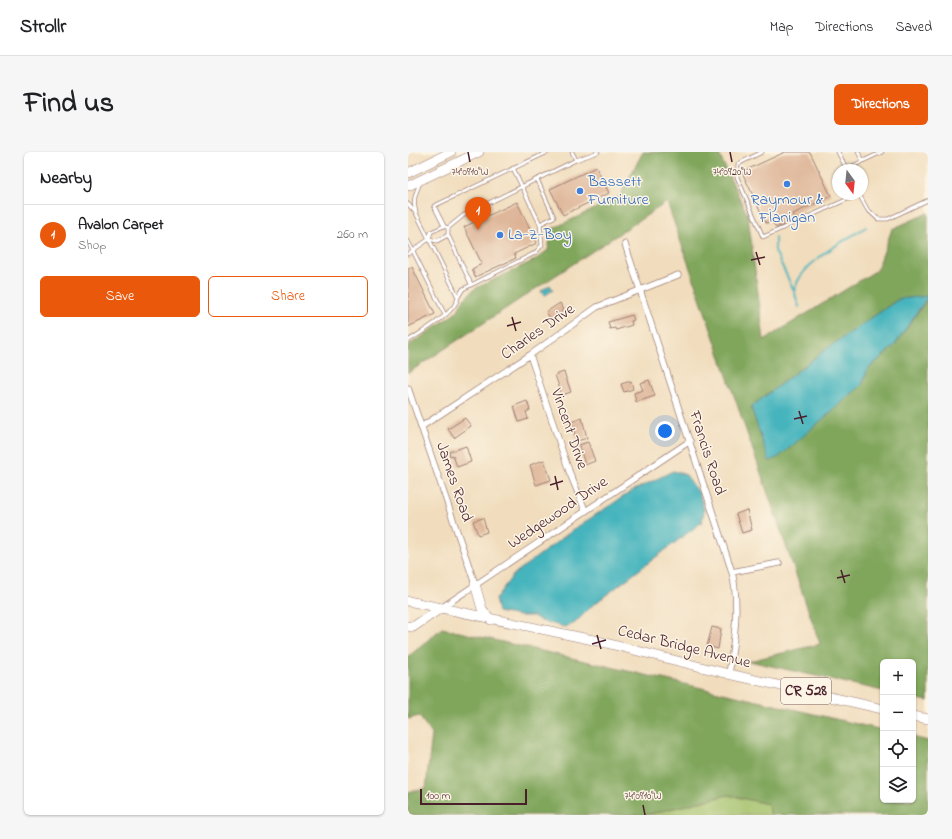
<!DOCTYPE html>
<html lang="en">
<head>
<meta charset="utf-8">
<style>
  :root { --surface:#fff; --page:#f6f6f6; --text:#202124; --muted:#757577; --line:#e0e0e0; --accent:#ea580c }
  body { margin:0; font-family:"Indie Flower",sans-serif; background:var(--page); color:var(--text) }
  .controls { position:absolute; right:12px; bottom:12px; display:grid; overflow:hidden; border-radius:6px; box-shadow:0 1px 3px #0004 }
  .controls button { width:36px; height:36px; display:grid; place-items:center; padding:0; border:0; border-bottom:1px solid var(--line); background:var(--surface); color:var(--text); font:20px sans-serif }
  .compass { position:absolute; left:424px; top:12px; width:36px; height:36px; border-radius:50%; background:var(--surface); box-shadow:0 1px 3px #0004; rotate:165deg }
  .scale { position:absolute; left:12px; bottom:10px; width:107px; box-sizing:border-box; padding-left:4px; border:2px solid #4a1f2b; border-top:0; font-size:11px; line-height:14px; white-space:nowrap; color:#4a1f2b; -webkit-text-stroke:3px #fcf5e5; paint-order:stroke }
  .you { position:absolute; left:257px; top:279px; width:14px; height:14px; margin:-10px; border:3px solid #fff; border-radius:50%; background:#1a73e8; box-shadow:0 0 0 6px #1a73e833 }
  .badge { display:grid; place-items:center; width:26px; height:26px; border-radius:50%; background:var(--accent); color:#fff; font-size:13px; font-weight:700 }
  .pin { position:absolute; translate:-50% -33px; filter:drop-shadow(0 1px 2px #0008) }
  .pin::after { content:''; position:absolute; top:21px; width:14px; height:12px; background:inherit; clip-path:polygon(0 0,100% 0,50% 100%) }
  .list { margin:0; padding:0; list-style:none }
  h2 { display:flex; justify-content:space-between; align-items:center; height:52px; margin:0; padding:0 16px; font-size:17px }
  h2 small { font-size:13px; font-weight:400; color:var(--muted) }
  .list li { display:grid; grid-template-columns:26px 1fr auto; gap:12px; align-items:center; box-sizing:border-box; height:60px; padding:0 16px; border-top:1px solid var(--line) }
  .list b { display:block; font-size:15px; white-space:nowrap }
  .list p { margin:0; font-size:13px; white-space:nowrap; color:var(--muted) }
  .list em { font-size:13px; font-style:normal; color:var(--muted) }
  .actions { display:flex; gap:8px; padding:12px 16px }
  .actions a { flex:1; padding:9px 0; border:1px solid var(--accent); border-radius:6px; text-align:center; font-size:14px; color:var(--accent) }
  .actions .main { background:var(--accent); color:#fff }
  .icon { flex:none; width:22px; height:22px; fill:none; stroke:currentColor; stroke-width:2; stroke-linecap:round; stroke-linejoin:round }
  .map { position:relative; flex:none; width:520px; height:663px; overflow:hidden; border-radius:6px }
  header { display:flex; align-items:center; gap:24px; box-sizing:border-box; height:56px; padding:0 20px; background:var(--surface); border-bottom:1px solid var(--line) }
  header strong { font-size:19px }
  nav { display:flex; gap:22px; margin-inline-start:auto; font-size:14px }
  .intro { display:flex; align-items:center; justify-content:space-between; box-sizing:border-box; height:96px; padding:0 24px }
  h1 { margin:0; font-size:28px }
  .button { padding:10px 18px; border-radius:6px; background:var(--accent); color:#fff; font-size:14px; font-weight:700 }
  main { display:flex; gap:24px; padding:0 24px }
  aside { flex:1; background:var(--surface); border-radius:6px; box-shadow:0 1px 3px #0004 }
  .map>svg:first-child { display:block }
</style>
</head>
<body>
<header>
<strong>Strollr</strong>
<nav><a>Map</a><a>Directions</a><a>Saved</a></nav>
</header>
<div class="intro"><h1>Find us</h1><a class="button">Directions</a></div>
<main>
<aside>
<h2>Nearby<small></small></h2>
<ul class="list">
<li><span class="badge">1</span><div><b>Avalon Carpet</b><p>Shop</p></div><em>260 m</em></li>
</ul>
<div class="actions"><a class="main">Save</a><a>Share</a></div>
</aside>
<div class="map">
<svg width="520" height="663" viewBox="0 0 520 663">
  <rect width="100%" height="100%" fill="#fcf5e5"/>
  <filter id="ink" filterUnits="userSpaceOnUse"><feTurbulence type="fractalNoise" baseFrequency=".025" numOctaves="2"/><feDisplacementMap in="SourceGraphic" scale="8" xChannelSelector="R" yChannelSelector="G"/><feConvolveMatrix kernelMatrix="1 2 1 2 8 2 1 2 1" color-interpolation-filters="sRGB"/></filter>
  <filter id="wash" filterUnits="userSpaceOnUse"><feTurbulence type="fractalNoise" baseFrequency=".012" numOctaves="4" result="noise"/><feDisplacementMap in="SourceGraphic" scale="16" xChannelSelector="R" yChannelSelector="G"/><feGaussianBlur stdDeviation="0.9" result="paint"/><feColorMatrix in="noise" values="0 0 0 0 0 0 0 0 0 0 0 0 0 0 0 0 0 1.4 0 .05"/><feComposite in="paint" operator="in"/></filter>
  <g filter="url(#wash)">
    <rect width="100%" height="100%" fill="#f1ddbd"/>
    <path fill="#a1c068" stroke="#76704a" d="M320 643 360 652 363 663H237Z"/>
    <g fill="#80a65c" stroke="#656244">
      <path d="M235 0H310L340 64 356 188 469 118 484 77 520 61V144L491 147 417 198 343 255 351 277 454 233 460 217 486 194 520 146V549L505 546V510H475V539L341 509 412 492 259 50 0 221V194L49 160 56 147 66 137 127 108 140 98 144 77 211 45Z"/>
      <path d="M34 476 475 578V648H505V585L520 589V663H363L360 652 320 643 237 663H0V640L18 636 24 582 11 564 0 567V505Z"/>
    </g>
    <g fill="#45b4bd" stroke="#486a74">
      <path d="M142 133 145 138 136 144 133 139Z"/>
      <path d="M520 144 486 194 460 217 454 233 371 305 361 309 343 255 417 198 491 147Z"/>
      <path d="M265 319 278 323 291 341 296 358 294 370 185 453 167 471 157 475 133 469 126 464H111L90 460 87 447 106 422 169 375 224 339Z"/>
    </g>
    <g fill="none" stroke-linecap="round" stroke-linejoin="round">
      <g stroke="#45b4bd" stroke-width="2">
        <path d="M367 85V99L387 141"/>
        <path d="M391 155C390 150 387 145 387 140 388 113 438 88 458 75"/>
      </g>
    </g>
    <g id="blocks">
      <g fill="#ddb395">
        <path d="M377 0H402L423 44 385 62 388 67 368 76 364 69 358 71 334 20Z"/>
        <path d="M188 15 201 41 155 63 142 37Z"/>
        <path d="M109 50 129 91 106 102 108 106 67 125 64 117 74 112 56 75Z"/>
        <path d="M4 115 27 162 0 175V117Z"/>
        <path d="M152 151 156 158 143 167 138 160Z"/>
        <path d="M224 163 226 168 223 169 224 173 208 178 207 176 202 177 200 170Z"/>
        <path d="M156 220 163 240 154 243 147 223Z"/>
        <path d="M241 228 247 244 228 250 226 241 235 238 232 231Z"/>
        <path d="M223 229 225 237 216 240 213 232Z"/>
        <path d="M119 249 122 258 118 260 120 267 111 270 106 254Z"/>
        <path d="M57 266 63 274 46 286 40 277Z"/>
        <path d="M174 266 179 286 169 289 163 270Z"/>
        <path d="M180 290 187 309 177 313 171 293Z"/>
        <path d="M58 294 63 310 49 315 45 303 42 304 41 300Z"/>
        <path d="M136 308 143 328 128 333 122 313Z"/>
        <path d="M339 358 344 378 334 381 328 362Z"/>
        <path d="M75 366 79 380 70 383 65 369Z"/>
        <path d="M304 475 313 477 310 497 299 494Z"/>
      </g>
    </g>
  </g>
  <g filter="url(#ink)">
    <use href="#blocks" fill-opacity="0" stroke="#9e7e74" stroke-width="1"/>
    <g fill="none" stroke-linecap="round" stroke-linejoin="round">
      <defs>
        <g id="service">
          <path d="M164 0 168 8"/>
          <path d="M354 0 330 12 329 25 355 85 451 42"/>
          <path d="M430 0 439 18"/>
          <path d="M450 0 455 9 474 0"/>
          <path d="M439 17 455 9"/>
          <path d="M129 27 146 65 132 72"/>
          <path d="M451 42 459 57 470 67H480L520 48"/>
          <path d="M0 52 8 61 50 145C48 161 13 180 0 189"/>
          <path d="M8 60C4 48 8 41 12 31"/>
          <path d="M40 76 36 74 26 54 140 0"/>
          <path d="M21 87 29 89 40 83"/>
          <path d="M0 89 37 163"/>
          <path d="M0 102 21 87 23 80 36 74"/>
          <path d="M63 132 40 83V76L56 63 168 8 190 0"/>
          <path d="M50 145 55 137 127 101 134 93 132 72 105 16"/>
        </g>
        <g id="minor">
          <path d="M217 92 324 420C332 454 326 488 321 522"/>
          <path d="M122 203 161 319 177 358"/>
          <path d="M0 236 67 432"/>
          <path d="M13 275 122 203 189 155 270 123"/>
          <path d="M324 420 371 411"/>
          <path d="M33 456 282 289"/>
        </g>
        <g id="primary">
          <path d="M67 432 74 457 83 468"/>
          <path d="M0 449 190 489 321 522 475 557"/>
          <path d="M0 474 5 475 33 456"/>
          <path d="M505 564 520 567"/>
        </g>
        <g id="trunk">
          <path d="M0 21 43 0"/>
          <path d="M0 34 71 0"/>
        </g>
      </defs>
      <use href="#service" stroke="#9e7e74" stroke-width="4.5"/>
      <use href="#minor" stroke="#9e7e74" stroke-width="7"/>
      <use href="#primary" stroke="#9e7e74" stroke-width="10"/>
      <use href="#trunk" stroke="#9e7e74" stroke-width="10"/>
      <use href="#service" stroke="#fff" stroke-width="3"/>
      <use href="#minor" stroke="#fff" stroke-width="5.5"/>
      <use href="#primary" stroke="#fff" stroke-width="9"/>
      <use href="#trunk" stroke="#fff" stroke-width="9"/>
    </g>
  </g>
  <path fill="none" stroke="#4a1f2b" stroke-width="1.5" d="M60 0 62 10M322 0 324 10M348 100 352 113M343 108 357 105M104 165 108 179M99 174 113 170M391 259 395 272M386 267 399 264M147 324 150 338M142 333 155 329M433 418 437 431M429 426 442 423M189 483 193 497M184 492 198 488M235 653 237 663"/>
  <g fill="#3f7fe0" stroke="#fcf5e5" stroke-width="1.5">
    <circle cx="379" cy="32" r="4"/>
    <circle cx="172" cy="39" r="4"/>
    <circle cx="92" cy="83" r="4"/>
  </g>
  <g text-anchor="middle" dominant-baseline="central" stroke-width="3" stroke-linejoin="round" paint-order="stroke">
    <rect fill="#fcf5e5" stroke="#7f5f63" stroke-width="1" x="373" y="526" width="50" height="26" rx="3"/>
    <g font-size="15" font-weight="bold" fill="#4a1f2b">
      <text x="398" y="539">CR 528</text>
    </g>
    <g font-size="16" fill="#366cbe" stroke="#fcf5e5" text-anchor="start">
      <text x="180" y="30">Bassett<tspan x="180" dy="18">Furniture</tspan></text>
      <text x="379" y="48" text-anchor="middle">Raymour &amp;<tspan x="379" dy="18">Flanigan</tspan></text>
      <text x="100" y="83">La-Z-Boy</text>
    </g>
    <g font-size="16" fill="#4a1f2b" stroke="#fcf5e5">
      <text transform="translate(130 180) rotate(-35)">Charles Drive</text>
      <text transform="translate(161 277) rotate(71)">Vincent Drive</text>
      <text transform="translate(299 301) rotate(72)">Francis Road</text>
      <text transform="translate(46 330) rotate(71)">James Road</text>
      <text transform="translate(150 361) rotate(-34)">Wedgewood Drive</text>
      <text transform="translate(276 495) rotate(14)">Cedar Bridge Avenue</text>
    </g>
  </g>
  <g font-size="10" text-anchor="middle" fill="#4a1f2b" stroke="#fcf5e5" stroke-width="3" stroke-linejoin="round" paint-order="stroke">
    <text x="62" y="23">74°09'10"W</text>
    <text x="324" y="23">74°09'20"W</text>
    <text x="235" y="647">74°09'10"W</text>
  </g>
</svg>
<div class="controls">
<button>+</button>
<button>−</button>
<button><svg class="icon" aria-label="locate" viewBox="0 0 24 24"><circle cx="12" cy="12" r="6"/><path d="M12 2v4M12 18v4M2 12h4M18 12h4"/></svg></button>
<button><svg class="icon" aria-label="layers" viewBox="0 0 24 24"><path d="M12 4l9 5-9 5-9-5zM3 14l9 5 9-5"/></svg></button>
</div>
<svg class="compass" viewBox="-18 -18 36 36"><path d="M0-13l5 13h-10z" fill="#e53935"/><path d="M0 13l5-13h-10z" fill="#757577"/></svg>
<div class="scale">100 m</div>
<div class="you"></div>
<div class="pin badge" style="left:70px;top:78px">1</div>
</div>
</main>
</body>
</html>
